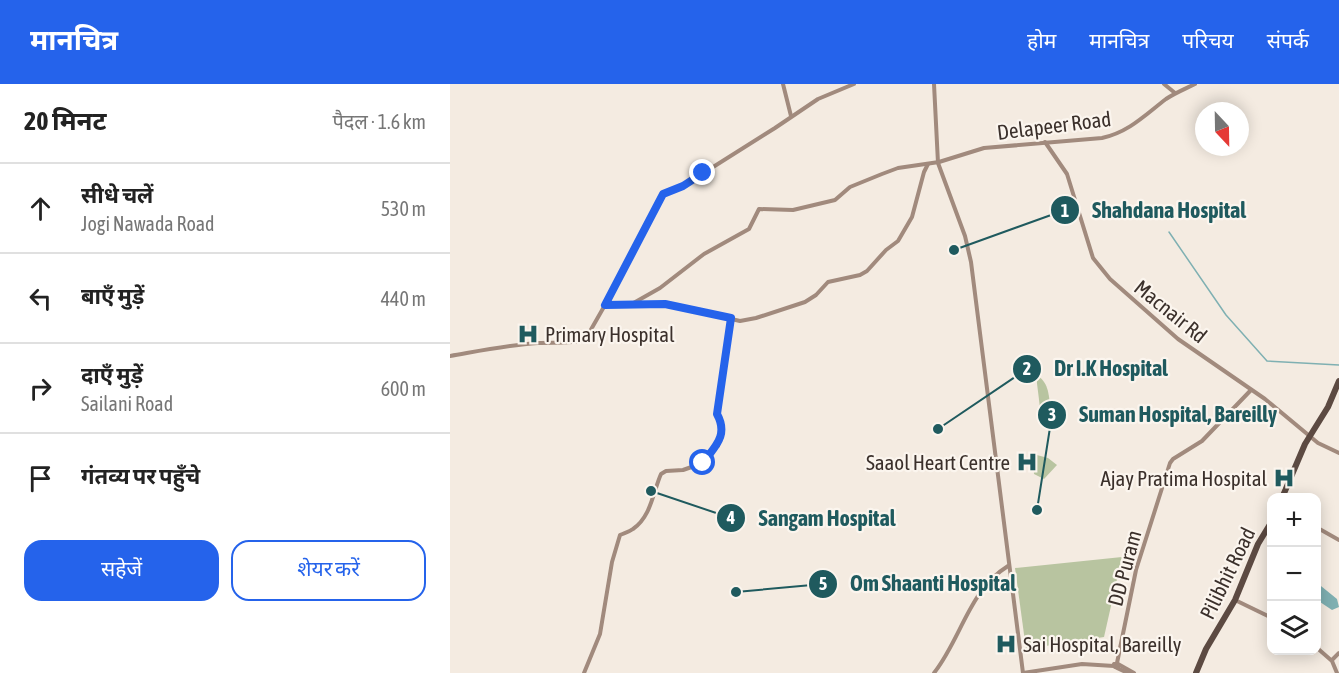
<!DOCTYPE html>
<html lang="hi">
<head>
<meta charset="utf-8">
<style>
  :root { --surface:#fff; --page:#f2f2f2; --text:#222; --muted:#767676; --line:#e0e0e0; --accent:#2563eb }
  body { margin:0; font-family:"Asap Condensed","Noto Sans Devanagari",sans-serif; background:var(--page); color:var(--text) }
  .controls { position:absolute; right:18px; bottom:18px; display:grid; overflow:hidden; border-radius:12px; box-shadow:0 3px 15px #0003 }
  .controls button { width:54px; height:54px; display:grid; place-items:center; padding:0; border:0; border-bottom:2px solid var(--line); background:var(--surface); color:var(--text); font:30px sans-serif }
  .compass { position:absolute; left:745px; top:18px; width:54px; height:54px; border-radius:50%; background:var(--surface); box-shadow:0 3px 15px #0003; rotate:158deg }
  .stop { position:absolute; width:18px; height:18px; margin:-14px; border:4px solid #2563eb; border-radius:50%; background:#fff }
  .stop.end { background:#2563eb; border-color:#fff; box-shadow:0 2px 6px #0008 }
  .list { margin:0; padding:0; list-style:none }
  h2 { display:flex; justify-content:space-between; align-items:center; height:78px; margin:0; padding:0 24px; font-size:26px }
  h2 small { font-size:20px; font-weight:400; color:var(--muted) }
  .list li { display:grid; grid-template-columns:39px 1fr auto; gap:18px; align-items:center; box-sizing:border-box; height:90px; padding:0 24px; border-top:2px solid var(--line) }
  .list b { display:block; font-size:22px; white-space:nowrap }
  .list p { margin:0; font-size:20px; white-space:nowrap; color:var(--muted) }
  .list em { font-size:20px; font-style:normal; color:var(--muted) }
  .actions { display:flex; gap:12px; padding:18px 24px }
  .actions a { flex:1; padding:14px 0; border:2px solid var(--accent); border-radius:18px; text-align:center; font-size:21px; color:var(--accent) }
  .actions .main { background:var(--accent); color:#fff }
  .icon { flex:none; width:33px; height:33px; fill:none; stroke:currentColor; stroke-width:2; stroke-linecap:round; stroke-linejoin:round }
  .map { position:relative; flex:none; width:889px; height:589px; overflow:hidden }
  header { display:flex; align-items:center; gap:36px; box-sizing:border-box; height:84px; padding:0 30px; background:var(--accent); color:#fff }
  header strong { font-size:28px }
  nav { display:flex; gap:33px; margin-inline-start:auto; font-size:21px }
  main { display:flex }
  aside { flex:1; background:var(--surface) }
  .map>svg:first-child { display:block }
</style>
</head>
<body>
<header>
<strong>मानचित्र</strong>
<nav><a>होम</a><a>मानचित्र</a><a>परिचय</a><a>संपर्क</a></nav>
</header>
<main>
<aside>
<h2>20 मिनट<small>पैदल · 1.6 km</small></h2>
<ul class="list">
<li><svg class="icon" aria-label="ahead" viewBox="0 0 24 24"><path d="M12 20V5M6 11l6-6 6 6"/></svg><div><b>सीधे चलें</b><p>Jogi Nawada Road</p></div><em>530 m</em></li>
<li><svg class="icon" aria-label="left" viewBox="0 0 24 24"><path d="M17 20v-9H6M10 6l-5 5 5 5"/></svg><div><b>बाएँ मुड़ें</b></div><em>440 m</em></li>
<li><svg class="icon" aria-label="right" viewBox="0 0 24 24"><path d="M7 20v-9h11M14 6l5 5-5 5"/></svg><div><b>दाएँ मुड़ें</b><p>Sailani Road</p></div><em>600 m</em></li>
<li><svg class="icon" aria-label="arrive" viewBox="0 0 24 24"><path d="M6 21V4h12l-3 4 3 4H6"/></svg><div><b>गंतव्य पर पहुँचे</b></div></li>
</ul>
<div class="actions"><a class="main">सहेजें</a><a>शेयर करें</a></div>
</aside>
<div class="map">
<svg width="889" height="589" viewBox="0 0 889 589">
  <rect width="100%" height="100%" fill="#f4ebe1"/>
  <g fill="#b8c4a0">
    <path d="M586 291C598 297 599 310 600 323L590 324Z"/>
    <path d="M583 370 598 374 607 381 594 395 584 390Z"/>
    <path d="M672 473 654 553 576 565 565 484Z"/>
  </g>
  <path fill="#7fb0b2" d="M866 498 887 515 889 523 882 526 867 516Z"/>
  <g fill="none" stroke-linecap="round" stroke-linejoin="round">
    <path stroke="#7fb0b2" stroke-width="1.5" d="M719 148 776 231 817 277 889 281"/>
    <g stroke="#a18a7d" stroke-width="4">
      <path d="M333 0 341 32"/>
      <path d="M484 0 488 79 515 152 521 178 573 589"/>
      <path d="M714 0 725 9"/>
      <path d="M595 58 617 90 643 174 660 195 728 255 815 315 868 359 889 369"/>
      <path d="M155 221 215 220 290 237 306 234 355 218 366 211 378 198 410 191 417 187 436 166 448 157 462 133 474 88 478 80"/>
      <path d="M180 221 210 204 254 170 299 145 309 125 343 126 385 116 400 103 432 90 448 84 489 78 534 64 652 54C679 48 695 31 716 15 725 9 735 5 745 0"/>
      <path d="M0 272C29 267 58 261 88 259 104 258 119 260 135 256L155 221 213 110 233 102 325 44 368 15 404 0"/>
      <path d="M866 443 889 456"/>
      <path d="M785 516 822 534"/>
      <path d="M866 563 882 577 887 589"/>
      <path d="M882 576 889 569"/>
      <path d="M667 579 686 486 720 379 723 375 752 357 801 306"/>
      <path d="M664 580H667L668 583H665Z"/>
      <path d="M668 580 684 589"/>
      <path d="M667 584 678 589"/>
      <path d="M134 589 150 550 162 478 170 451C174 449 179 448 183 445 201 433 203 408 211 390L216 387 233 386 253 379 259 369 268 362 271 340 267 330 281 234"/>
      <path d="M484 589C511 555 519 506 558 482"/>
      <path d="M573 589 632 580 664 582"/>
    </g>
    <g stroke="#5c4a42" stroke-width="6">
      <path d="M832 414 855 360 878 323 889 297"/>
      <path d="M746 589 756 565 785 516 808 460 822 437"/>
    </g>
  </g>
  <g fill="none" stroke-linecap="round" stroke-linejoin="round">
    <path stroke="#2563eb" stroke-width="8" d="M253 89 233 102 213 110 155 221 215 220 281 234 267 330C279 352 264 363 253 379"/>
  </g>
  <defs>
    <symbol id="hospital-bare" viewBox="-9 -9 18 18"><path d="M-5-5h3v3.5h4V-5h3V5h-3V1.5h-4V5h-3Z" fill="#1f5a5e" stroke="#fbf5ee" stroke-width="2.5" paint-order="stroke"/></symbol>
  </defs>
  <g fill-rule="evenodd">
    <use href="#hospital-bare" x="63" y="235" width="30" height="30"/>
    <use href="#hospital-bare" x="562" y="363" width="30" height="30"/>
    <use href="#hospital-bare" x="819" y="379" width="30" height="30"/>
    <use href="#hospital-bare" x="541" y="545" width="30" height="30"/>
  </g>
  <g text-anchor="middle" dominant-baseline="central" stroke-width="4.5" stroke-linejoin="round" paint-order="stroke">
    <g font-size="21" fill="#3b302b" stroke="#fbf5ee">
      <text transform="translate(604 41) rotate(-7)">Delapeer Road</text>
      <text transform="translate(721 227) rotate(39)">Macnair Rd</text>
      <text transform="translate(674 484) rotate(-75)">DD Puram</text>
      <text transform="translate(777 489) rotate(-64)">Pilibhit Road</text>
    </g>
    <g font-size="21" fill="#3b302b" stroke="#fbf5ee" text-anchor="start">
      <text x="95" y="250">Primary Hospital</text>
      <text x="560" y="378" text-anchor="end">Saaol Heart Centre</text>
      <text x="817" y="394" text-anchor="end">Ajay Pratima Hospital</text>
      <text x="573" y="560">Sai Hospital, Bareilly</text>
    </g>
  </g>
  <path fill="none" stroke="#1f5a5e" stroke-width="2" d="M504 166L615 126M488 345L577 285M587 426L602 331M201 407L281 434M286 508L373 500"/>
  <g fill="#1f5a5e" stroke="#fbf5ee" stroke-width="2">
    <circle cx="504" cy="166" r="6"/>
    <circle cx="488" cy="345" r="6"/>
    <circle cx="587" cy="426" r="6"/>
    <circle cx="201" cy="407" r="6"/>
    <circle cx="286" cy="508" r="6"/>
    <circle cx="615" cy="126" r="15"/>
    <circle cx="577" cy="285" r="15"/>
    <circle cx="602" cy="331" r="15"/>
    <circle cx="281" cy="434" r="15"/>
    <circle cx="373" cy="500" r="15"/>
  </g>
  <g font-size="18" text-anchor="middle" font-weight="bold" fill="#fff">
    <text x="615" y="133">1</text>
    <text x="577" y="291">2</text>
    <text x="602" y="337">3</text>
    <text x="281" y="440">4</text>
    <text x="373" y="506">5</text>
  </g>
  <g font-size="22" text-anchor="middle" font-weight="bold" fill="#1f5a5e" stroke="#fbf5ee" stroke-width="4.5" stroke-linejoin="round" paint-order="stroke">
    <text x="719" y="134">Shahdana Hospital</text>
    <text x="661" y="292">Dr I.K Hospital</text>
    <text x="728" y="338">Suman Hospital, Bareilly</text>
    <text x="377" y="442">Sangam Hospital</text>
    <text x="483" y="507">Om Shaanti Hospital</text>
  </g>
</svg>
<div class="controls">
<button>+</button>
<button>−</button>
<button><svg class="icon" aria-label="layers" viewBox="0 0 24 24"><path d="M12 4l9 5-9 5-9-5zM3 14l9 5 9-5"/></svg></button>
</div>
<svg class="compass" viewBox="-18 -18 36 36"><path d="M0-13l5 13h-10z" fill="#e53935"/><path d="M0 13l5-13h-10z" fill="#767676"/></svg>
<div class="stop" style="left:253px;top:379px"></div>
<div class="stop end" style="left:253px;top:89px"></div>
</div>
</main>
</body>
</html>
